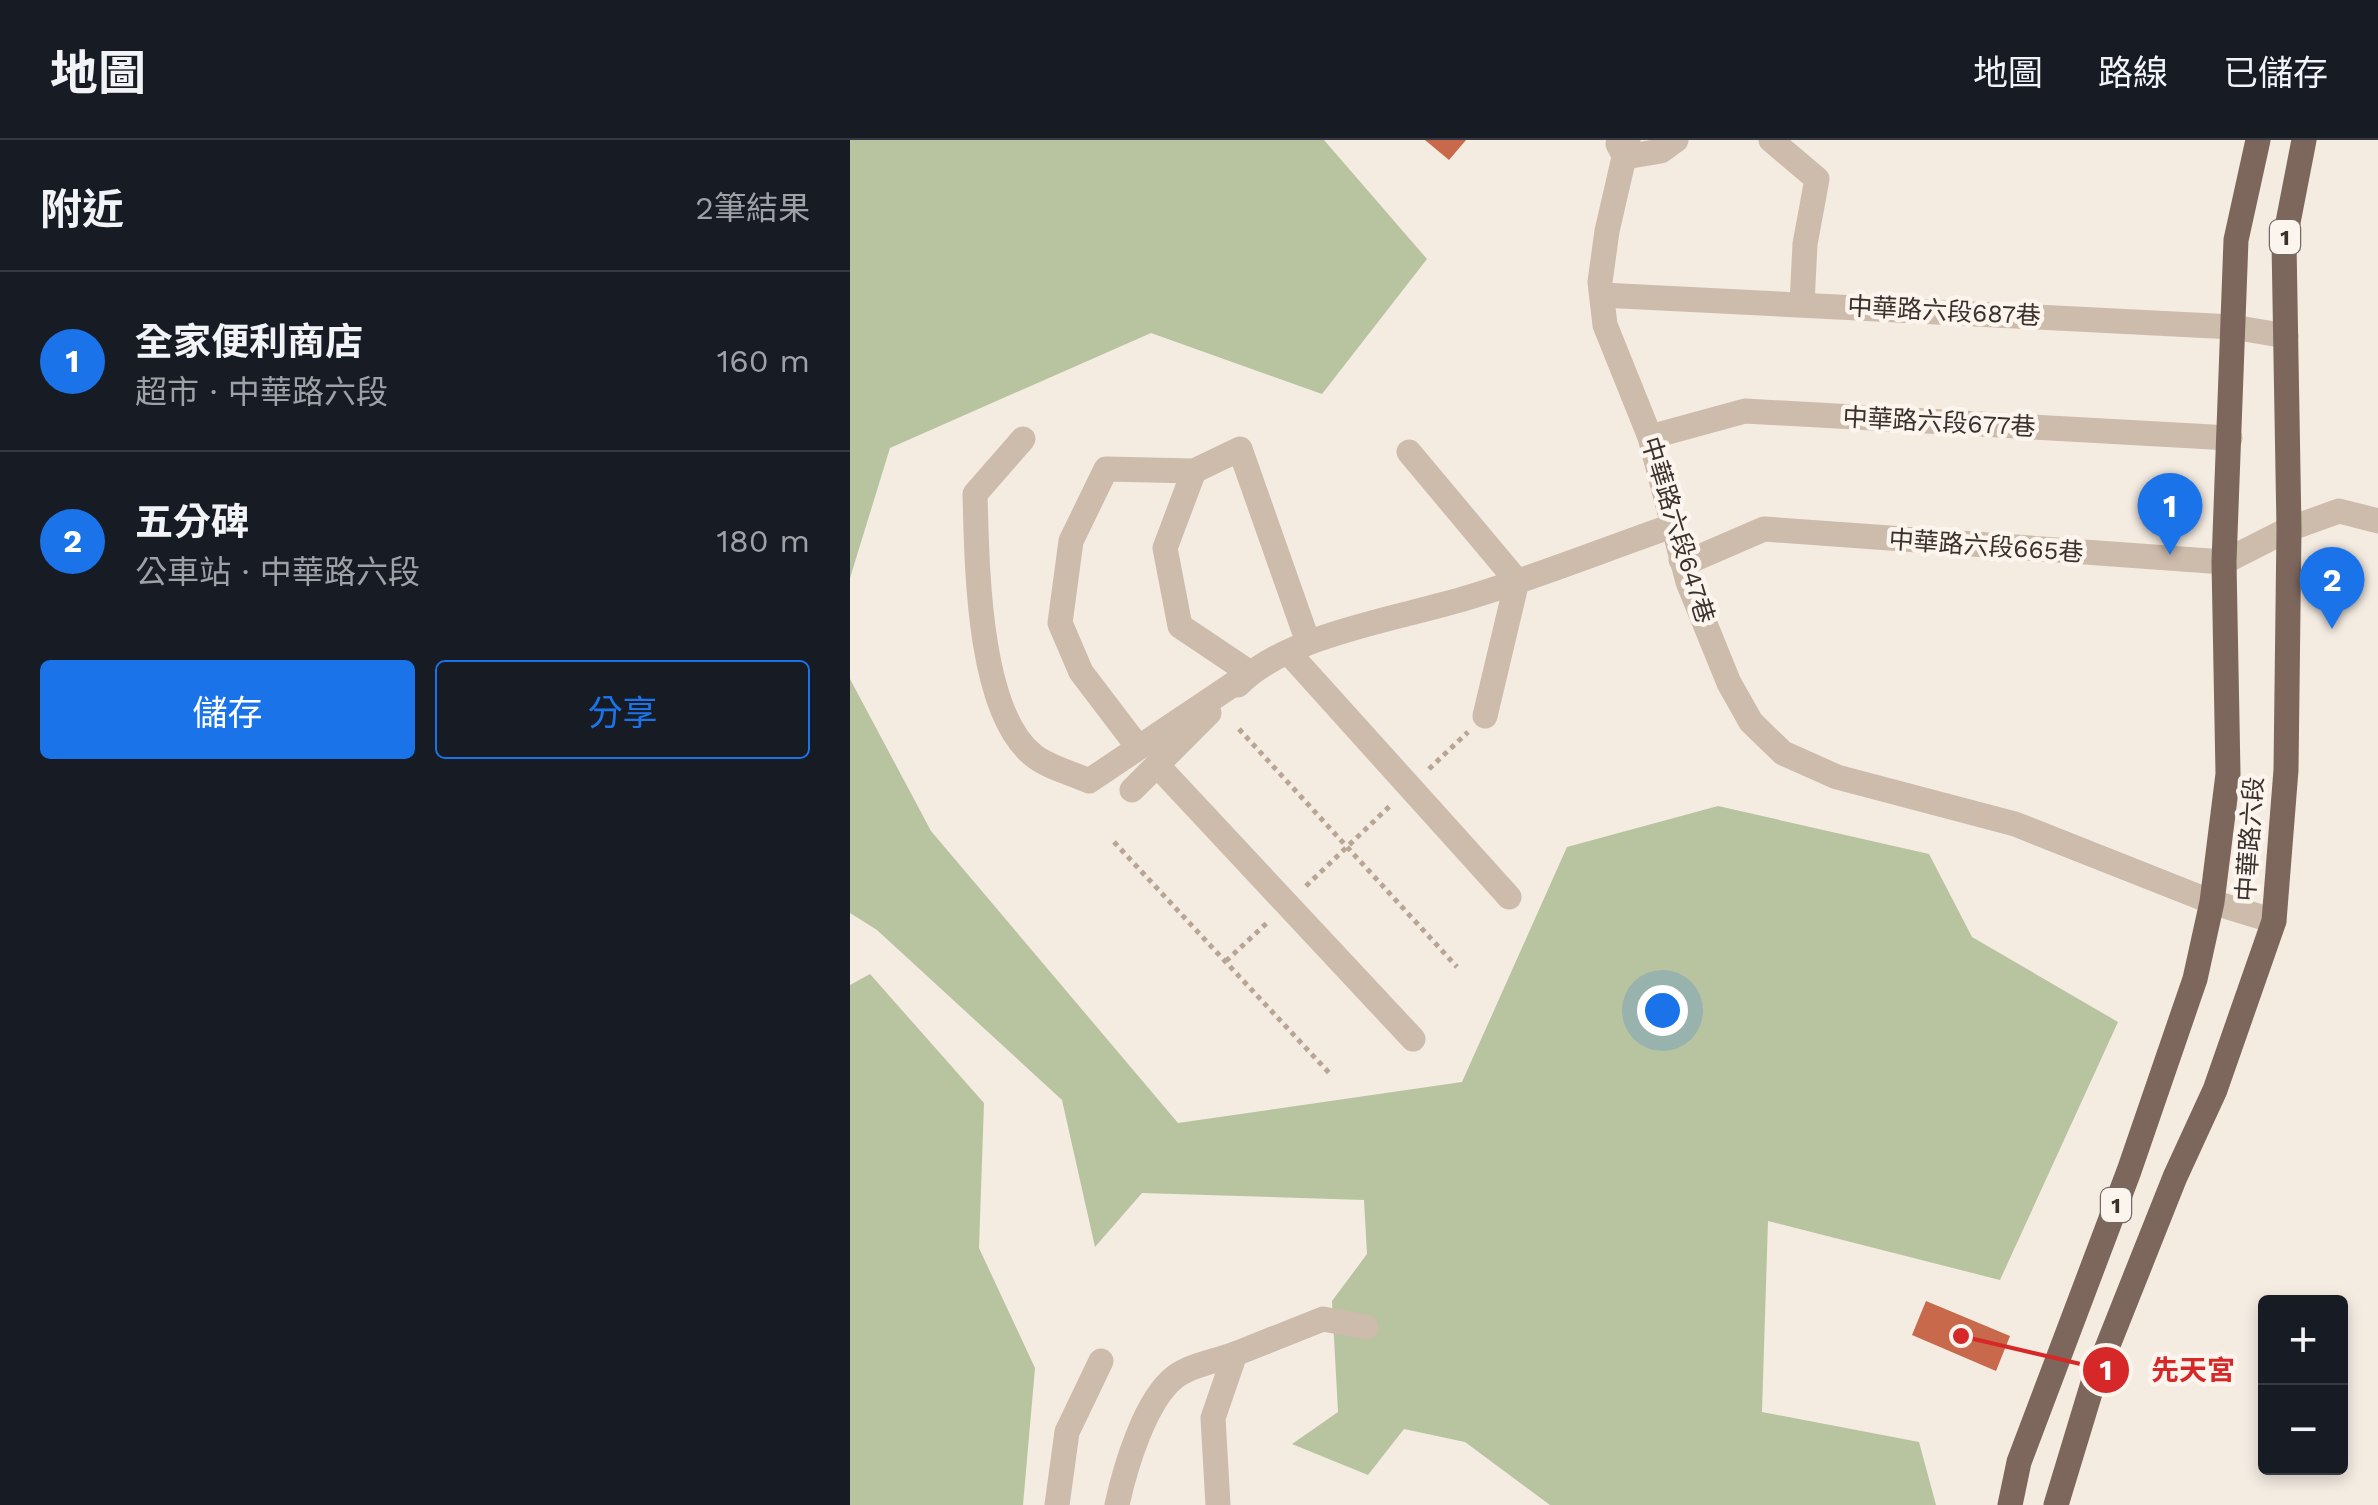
<!DOCTYPE html>
<html lang="zh-TW">
<head>
<meta charset="utf-8">
<style>
  :root { --surface:#171b24; --page:#20242c; --text:#f1f3f6; --muted:#9ea1a6; --line:#363941; --accent:#1a73e8 }
  body { margin:0; font-family:"Work Sans","Noto Sans TC",sans-serif; background:var(--page); color:var(--text) }
  .controls { position:absolute; right:30px; bottom:30px; display:grid; overflow:hidden; border-radius:10px; box-shadow:0 5px 15px #0003 }
  .controls button { width:90px; height:90px; display:grid; place-items:center; padding:0; border:0; border-bottom:2px solid var(--line); background:var(--surface); color:var(--text); font:50px sans-serif }
  .you { position:absolute; left:812px; top:870px; width:35px; height:35px; margin:-25px; border:8px solid #fff; border-radius:50%; background:#1a73e8; box-shadow:0 0 0 15px #1a73e833 }
  .badge { display:grid; place-items:center; width:65px; height:65px; border-radius:50%; background:var(--accent); color:#fff; font-size:32px; font-weight:700 }
  .pin { position:absolute; translate:-50% -82px; filter:drop-shadow(0 2px 5px #0008) }
  .pin::after { content:''; position:absolute; top:52px; width:35px; height:30px; background:inherit; clip-path:polygon(0 0,100% 0,50% 100%) }
  .list { margin:0; padding:0; list-style:none }
  h2 { display:flex; justify-content:space-between; align-items:center; height:130px; margin:0; padding:0 40px; font-size:42px }
  h2 small { font-size:32px; font-weight:400; color:var(--muted) }
  .list li { display:grid; grid-template-columns:65px 1fr auto; gap:30px; align-items:center; box-sizing:border-box; height:180px; padding:0 40px; border-top:2px solid var(--line) }
  .list b { display:block; font-size:38px; white-space:nowrap }
  .list p { margin:0; font-size:32px; white-space:nowrap; color:var(--muted) }
  .list em { font-size:32px; font-style:normal; color:var(--muted) }
  .actions { display:flex; gap:20px; padding:30px 40px }
  .actions a { flex:1; padding:22px 0; border:2px solid var(--accent); border-radius:10px; text-align:center; font-size:35px; color:var(--accent) }
  .actions .main { background:var(--accent); color:#fff }
  .map { position:relative; flex:none; width:1528px; height:1365px; overflow:hidden }
  header { display:flex; align-items:center; gap:60px; box-sizing:border-box; height:140px; padding:0 50px; background:var(--surface); border-bottom:2px solid var(--line) }
  header strong { font-size:48px }
  nav { display:flex; gap:55px; margin-inline-start:auto; font-size:35px }
  main { display:flex }
  aside { flex:1; background:var(--surface) }
  .map>svg:first-child { display:block }
</style>
</head>
<body>
<header>
<strong>地圖</strong>
<nav><a>地圖</a><a>路線</a><a>已儲存</a></nav>
</header>
<main>
<aside>
<h2>附近<small>2筆結果</small></h2>
<ul class="list">
<li><span class="badge">1</span><div><b>全家便利商店</b><p>超市 · 中華路六段</p></div><em>160 m</em></li>
<li><span class="badge">2</span><div><b>五分碑</b><p>公車站 · 中華路六段</p></div><em>180 m</em></li>
</ul>
<div class="actions"><a class="main">儲存</a><a>分享</a></div>
</aside>
<div class="map">
<svg width="1528" height="1365" viewBox="0 0 1528 1365">
  <rect width="100%" height="100%" fill="#f4ebe1"/>
  <g fill="#b8c4a0">
    <path d="M0 0H474L577 119 472 254 301 193 40 308 0 438Z"/>
    <path d="M0 539 81 691 328 983 612 942 717 707 868 666 1079 714 1122 797 1268 882 1150 1140 918 1081 912 1272 1069 1302 1086 1365H700L615 1302 554 1289 518 1335 442 1304 488 1272 482 1161 517 1114 514 1060 292 1053 245 1107 212 960 27 790 0 773Z"/>
    <path d="M20 834 134 963 129 1108 185 1228 173 1365H0V845Z"/>
  </g>
  <g fill="#c8694b">
    <path d="M575 0H616L599 20Z"/>
    <path d="M1076 1161 1160 1196 1146 1231 1062 1195Z"/>
  </g>
  <g fill="none" stroke-linecap="round" stroke-linejoin="round">
    <g stroke="#b9a596" stroke-width="5" stroke-dasharray="5 5" stroke-linecap="butt">
      <path d="M389 589 607 827"/>
      <path d="M579 629 618 592"/>
      <path d="M264 702 482 936"/>
      <path d="M456 746 542 664"/>
      <path d="M376 821 419 781"/>
    </g>
    <g stroke="#cdbbac" stroke-width="25">
      <path d="M778 0 757 91 750 142 755 185 800 297 838 442 879 543 901 582 933 613 987 637 1165 684 1362 762 1424 781"/>
      <path d="M921 0 967 39 955 104 952 164"/>
      <path d="M768 4 775 17 811 11 826 0"/>
      <path d="M752 155 1383 187 1436 196"/>
      <path d="M800 297 895 271 1380 298"/>
      <path d="M173 299 125 354C127 421 127 570 183 615 197 627 222 633 239 641L400 533 330 486 315 408 344 331"/>
      <path d="M559 312 667 441 635 576"/>
      <path d="M831 420 840 421 914 389 1374 422 1439 389 1489 371 1528 381"/>
      <path d="M439 513 659 757"/>
      <path d="M388 545C437 495 546 479 613 459 684 438 753 410 822 386"/>
      <path d="M288 607 231 532 210 483 221 401 256 329 344 331 390 309 458 502"/>
      <path d="M307 625 563 899"/>
      <path d="M282 650 359 573"/>
      <path d="M385 1214 473 1179 516 1187"/>
      <path d="M207 1365 217 1292 251 1221"/>
      <path d="M267 1365C275 1328 295 1260 325 1237 340 1225 367 1221 385 1214L363 1278 368 1365"/>
    </g>
    <g stroke="#7d675c" stroke-width="25">
      <path d="M1160 1365 1169 1322 1279 1031 1345 839 1362 762 1378 634 1374 422 1386 100 1408 0"/>
      <path d="M1206 1365 1243 1243 1325 1037 1365 950 1424 781 1436 630 1439 389 1434 103 1454 0"/>
    </g>
  </g>
  <g text-anchor="middle" dominant-baseline="central" stroke-width="9" stroke-linejoin="round" paint-order="stroke">
    <g fill="#fbf5ee" stroke="#756b66" stroke-width="2.5">
      <rect x="1420" y="80" width="30" height="34" rx="8"/>
      <rect x="1251" y="1048" width="30" height="34" rx="8"/>
    </g>
    <g font-size="22" font-weight="bold" fill="#3b302b">
      <text x="1435" y="97">1</text>
      <text x="1266" y="1065">1</text>
    </g>
    <g font-size="25" fill="#3b302b" stroke="#fbf5ee">
      <text transform="translate(1094 171) rotate(3)">中華路六段687巷</text>
      <text transform="translate(1089 282) rotate(3)">中華路六段677巷</text>
      <text transform="translate(828 390) rotate(73)">中華路六段647巷</text>
      <text transform="translate(1136 406) rotate(4)">中華路六段665巷</text>
      <text transform="translate(1400 699) rotate(-86)">中華路六段</text>
    </g>
  </g>
  <path fill="none" stroke="#d62828" stroke-width="4" d="M1111 1196L1256 1230"/>
  <g fill="#d62828" stroke="#fbf5ee" stroke-width="4">
    <circle cx="1111" cy="1196" r="10"/>
    <circle cx="1256" cy="1230" r="25"/>
  </g>
  <g font-size="30" text-anchor="middle" font-weight="bold" fill="#fff">
    <text x="1256" y="1240">1</text>
  </g>
  <g font-size="28" text-anchor="middle" font-weight="bold" fill="#d62828" stroke="#fbf5ee" stroke-width="9" stroke-linejoin="round" paint-order="stroke">
    <text x="1343" y="1240">先天宮</text>
  </g>
</svg>
<div class="controls">
<button>+</button>
<button>−</button>
</div>
<div class="you"></div>
<div class="pin badge" style="left:1320px;top:415px">1</div>
<div class="pin badge" style="left:1482px;top:489px">2</div>
</div>
</main>
</body>
</html>
